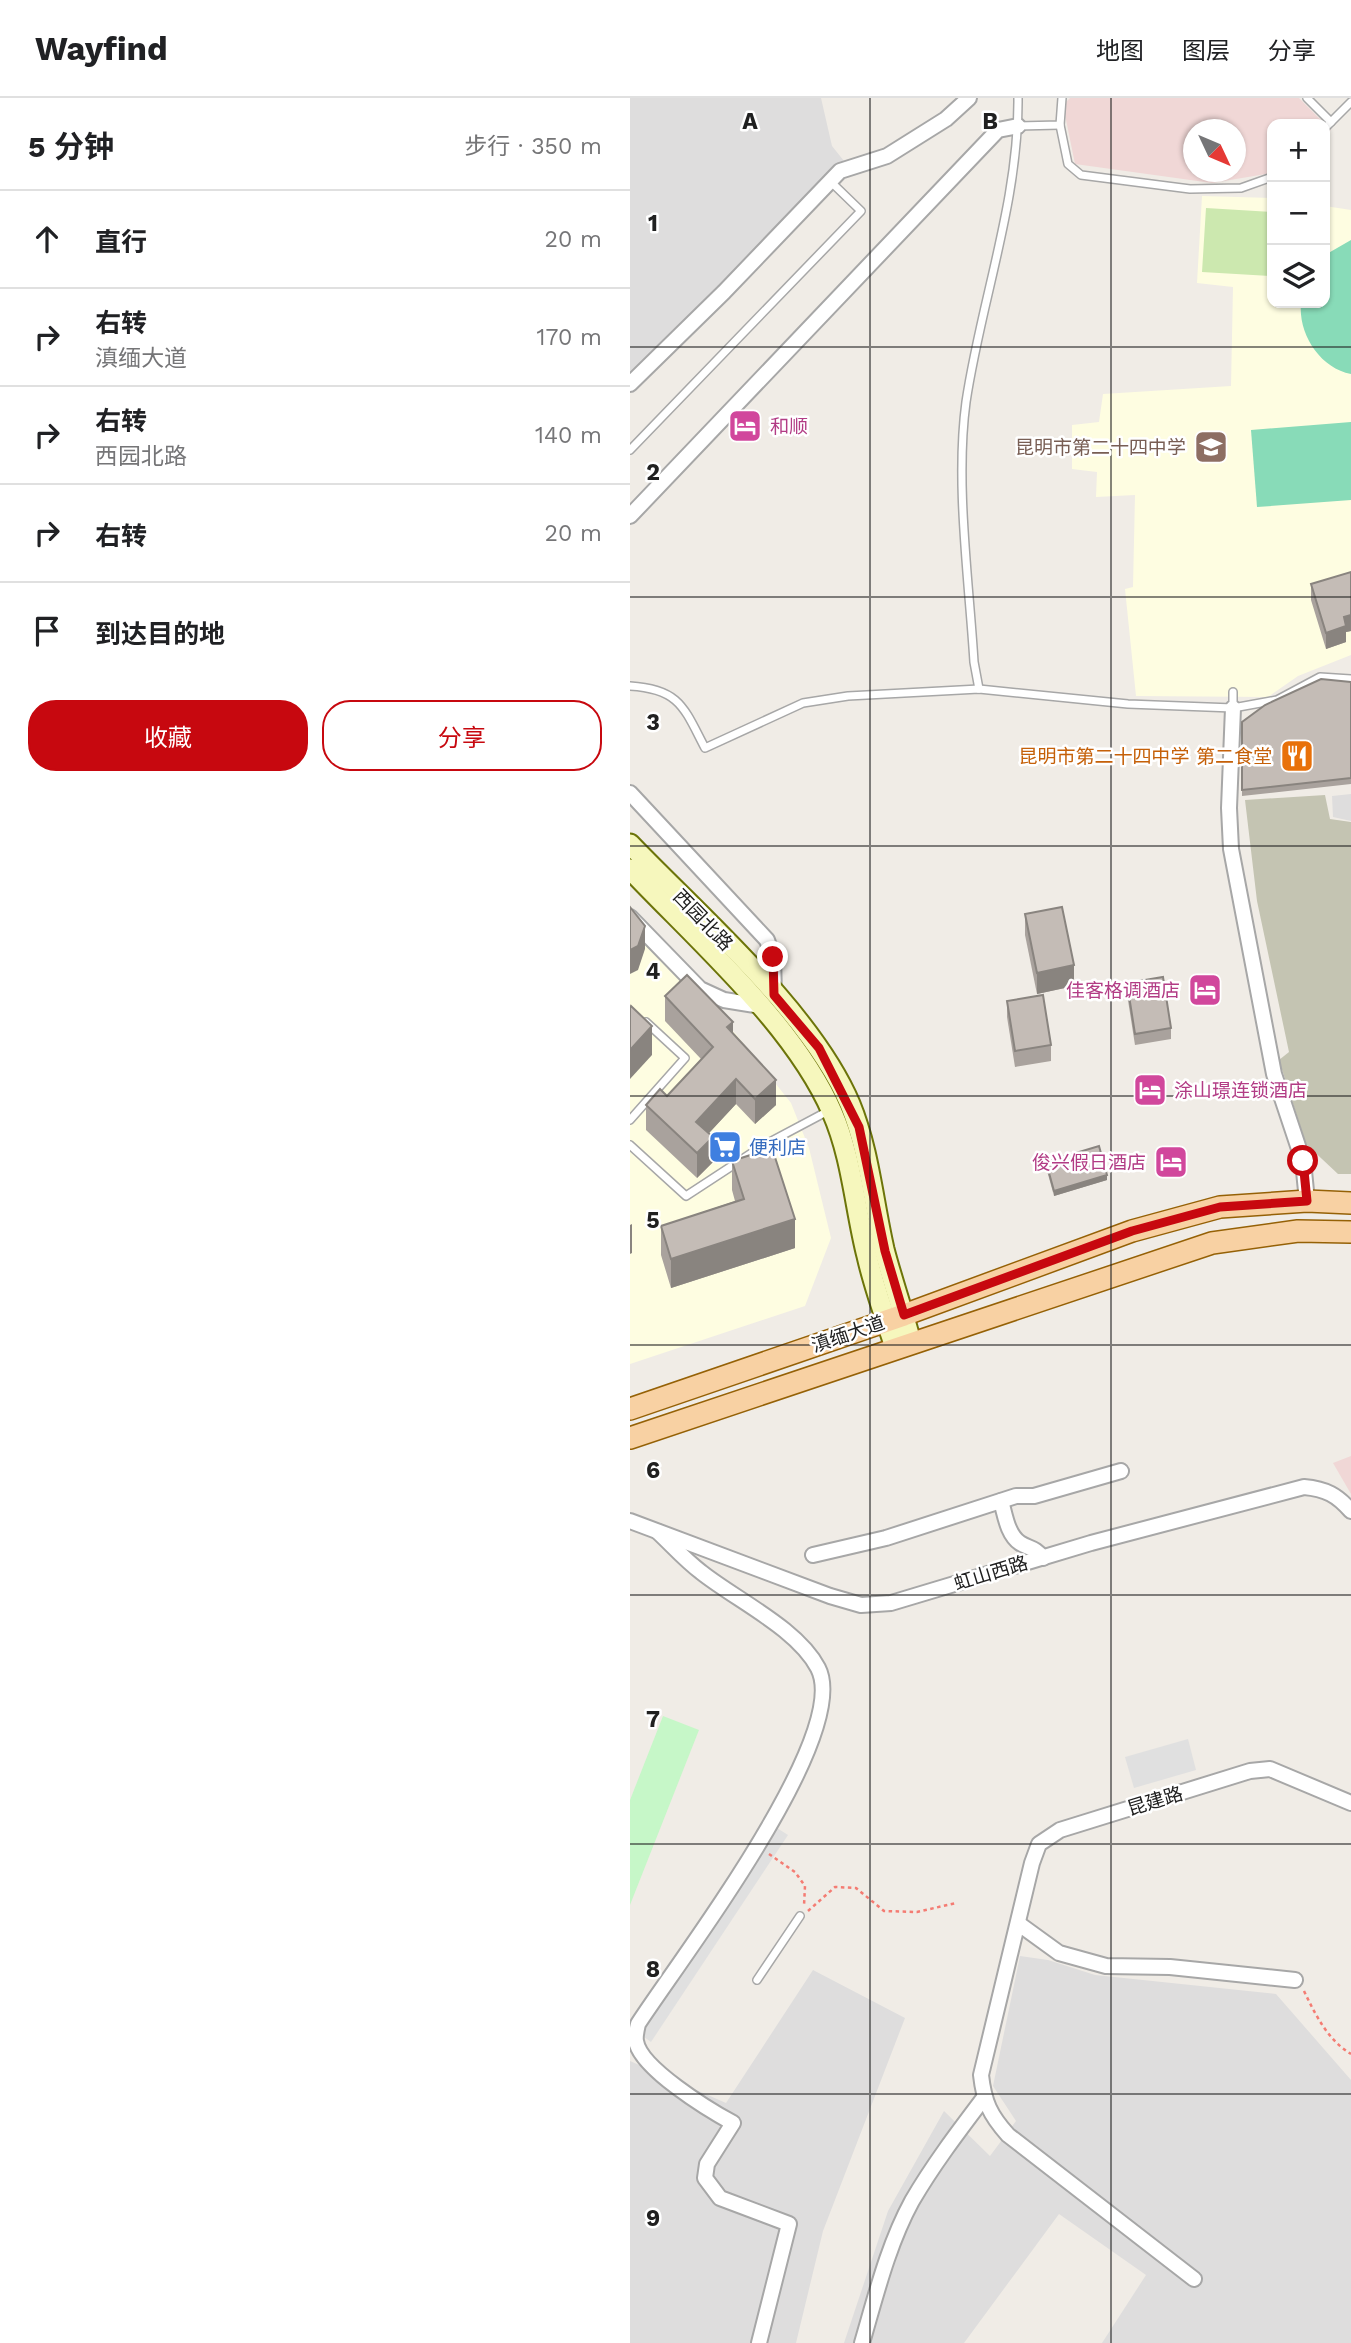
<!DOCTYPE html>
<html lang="zh">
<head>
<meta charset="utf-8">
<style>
  :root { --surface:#fff; --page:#f2f2f2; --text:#202124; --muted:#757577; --line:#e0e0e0; --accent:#c7080f }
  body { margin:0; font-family:"Work Sans","Noto Sans SC",sans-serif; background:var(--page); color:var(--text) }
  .controls { position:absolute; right:21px; top:21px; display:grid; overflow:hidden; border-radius:14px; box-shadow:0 2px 5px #0004 }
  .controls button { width:63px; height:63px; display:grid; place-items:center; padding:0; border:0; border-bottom:2px solid var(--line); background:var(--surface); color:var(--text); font:35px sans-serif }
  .compass { position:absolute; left:553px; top:21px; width:63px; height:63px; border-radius:50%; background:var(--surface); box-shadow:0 2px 5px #0004; rotate:134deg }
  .stop { position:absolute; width:21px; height:21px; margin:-16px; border:5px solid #c7080f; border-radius:50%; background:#fff }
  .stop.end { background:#c7080f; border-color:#fff; box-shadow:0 2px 7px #0008 }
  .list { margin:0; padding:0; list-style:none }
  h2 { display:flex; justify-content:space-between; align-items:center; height:91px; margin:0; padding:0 28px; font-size:30px }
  h2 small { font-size:23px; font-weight:400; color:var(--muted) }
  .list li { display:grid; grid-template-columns:46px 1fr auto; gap:21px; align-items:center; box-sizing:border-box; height:98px; padding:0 28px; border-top:2px solid var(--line) }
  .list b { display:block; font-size:26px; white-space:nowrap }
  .list p { margin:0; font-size:23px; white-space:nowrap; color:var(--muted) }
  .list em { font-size:23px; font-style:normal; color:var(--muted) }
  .actions { display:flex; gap:14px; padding:21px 28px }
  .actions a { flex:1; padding:16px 0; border:2px solid var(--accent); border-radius:28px; text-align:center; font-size:24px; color:var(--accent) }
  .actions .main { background:var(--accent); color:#fff }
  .icon { flex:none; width:38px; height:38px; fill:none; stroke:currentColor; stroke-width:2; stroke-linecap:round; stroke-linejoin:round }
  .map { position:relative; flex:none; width:721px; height:2245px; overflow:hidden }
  header { display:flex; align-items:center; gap:42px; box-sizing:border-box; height:98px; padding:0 35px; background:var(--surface); border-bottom:2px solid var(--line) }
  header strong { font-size:33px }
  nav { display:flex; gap:38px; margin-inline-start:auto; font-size:24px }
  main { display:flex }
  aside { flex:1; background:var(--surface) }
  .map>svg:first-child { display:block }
</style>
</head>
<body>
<header>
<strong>Wayfind</strong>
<nav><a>地图</a><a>图层</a><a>分享</a></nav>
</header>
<main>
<aside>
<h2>5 分钟<small>步行 · 350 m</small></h2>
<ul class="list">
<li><svg class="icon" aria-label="ahead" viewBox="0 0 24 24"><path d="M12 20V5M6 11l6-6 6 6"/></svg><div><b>直行</b></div><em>20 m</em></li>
<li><svg class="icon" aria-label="right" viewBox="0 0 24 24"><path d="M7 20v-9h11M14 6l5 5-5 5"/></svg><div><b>右转</b><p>滇缅大道</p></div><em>170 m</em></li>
<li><svg class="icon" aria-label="right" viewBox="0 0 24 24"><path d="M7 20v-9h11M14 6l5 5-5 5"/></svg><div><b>右转</b><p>西园北路</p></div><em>140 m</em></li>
<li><svg class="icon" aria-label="right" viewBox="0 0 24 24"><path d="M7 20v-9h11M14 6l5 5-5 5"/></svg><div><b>右转</b></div><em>20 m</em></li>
<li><svg class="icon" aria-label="arrive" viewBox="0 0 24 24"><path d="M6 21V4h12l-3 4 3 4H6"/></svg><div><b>到达目的地</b></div></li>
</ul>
<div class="actions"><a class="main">收藏</a><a>分享</a></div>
</aside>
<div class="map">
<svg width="721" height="2245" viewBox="0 0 721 2245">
  <rect width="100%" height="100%" fill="#f0ece6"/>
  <g fill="#dedddd">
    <path d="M0 0H191L202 48 214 63 0 284Z"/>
    <path d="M721 696V723L703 719 702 698Z"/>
    <path d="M390 1858 418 1862 465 1877 646 1896 721 1982V2245H472L516 2177 429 2116 334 2245H214L258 2113 314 2013 360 2058 386 2023 363 1988Z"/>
    <path d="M183 1872 275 1920 193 2133 166 2245H0V1963L96 2005Z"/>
  </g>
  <g fill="#f0d7d6" fill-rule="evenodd">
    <path d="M440 0H669L701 32 695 36V26H642V75L582 85 445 66 433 7ZM564 32H606V74H564Z"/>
    <path d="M721 1358V1396L703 1365Z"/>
  </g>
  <g fill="#fefde1">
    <path d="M572 98 642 100V205H695V108L721 112V557L668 578 638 599 506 598 495 491 503 489 505 397 466 399 467 374 442 371V327L469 324 473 296 601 288 603 189 567 185Z"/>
    <path d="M0 826 75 907 106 936 161 1005 179 1050 201 1140 175 1208 0 1266Z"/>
  </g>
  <path fill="#c4c4b2" d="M695 697 700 721 721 724V1076H708L676 1046 649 962 659 954 627 803 615 702Z"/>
  <path fill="#cce8af" d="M576 110 642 114 640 178 572 174Z"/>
  <path fill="#c6f7c8" d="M33 1618 69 1632 0 1807V1702Z"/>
  <g fill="#88dbb8">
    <path d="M721 142V276C690 270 668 236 671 205H695V157Z"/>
    <path d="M721 324V402L627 409 621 332Z"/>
  </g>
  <g fill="#e0e0e0">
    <path d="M558 1641 566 1672 504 1690 495 1659Z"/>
    <path d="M147 1730 158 1737 21 1944 10 1936Z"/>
  </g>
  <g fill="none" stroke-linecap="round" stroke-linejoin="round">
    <defs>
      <g id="lane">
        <path d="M677 0 701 24"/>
        <path d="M430 27 438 66 451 77 560 91 611 90 642 79"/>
        <path d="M388 28 430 27 432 0"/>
        <path d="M695 30 721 4"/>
        <path d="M0 352 231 113 200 83"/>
        <path d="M0 588C50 591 54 610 75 650L173 605 218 598 349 591 498 606 603 610 647 602 690 579 721 581"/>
        <path d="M349 591 344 564C339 482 325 385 336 304 351 203 389 103 388 0"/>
        <path d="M603 594V610"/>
        <path d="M0 1022 55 960 16 924"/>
        <path d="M0 1047 56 1098 134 1047 200 1012"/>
        <path d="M127 1882 170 1818"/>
      </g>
      <g id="street">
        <path d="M0 286 94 194 210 73 257 58 316 21 339 0"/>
        <path d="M0 418 368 32 388 28"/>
        <path d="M603 610 599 710 601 751 644 976 673 1063 677 1103"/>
        <path d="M0 695 137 842 143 859 144 896"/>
        <path d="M0 819 70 891 94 902 131 908"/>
        <path d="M371 1403C375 1416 377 1436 390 1445 399 1451 405 1449 413 1460"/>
        <path d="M0 1423 200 1498 231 1507 261 1505 461 1445 674 1389C696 1391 707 1397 721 1413"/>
        <path d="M28 1434C42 1447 55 1462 71 1474 106 1502 167 1530 188 1570 223 1637 48 1864 8 1926 7 1931 5 1938 6 1943 10 1970 79 2012 103 2025L77 2066 75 2080 90 2100 159 2126 129 2245"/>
        <path d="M183 1457 256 1440 386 1398H404L491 1373"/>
        <path d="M389 1826 429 1855 476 1868 540 1869 665 1882"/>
        <path d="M564 2181 378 2037C360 2017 354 2004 351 1977L402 1765 409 1746 430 1732 620 1673 640 1671 721 1705"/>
        <path d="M232 2245C246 2197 258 2147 282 2103 303 2067 328 2034 353 2001"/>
      </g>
      <g id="secondary">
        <path d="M0 746C70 819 181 914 220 1006 239 1052 243 1103 254 1151 262 1182 273 1213 281 1244"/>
        <path d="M0 771C66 841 164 926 202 1014 222 1059 225 1111 237 1158 244 1189 255 1219 265 1249"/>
      </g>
      <g id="primary">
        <path d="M0 1311 274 1217 502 1133 590 1109 677 1103 721 1105"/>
        <path d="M0 1340 582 1145 668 1133 721 1134"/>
      </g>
    </defs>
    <use href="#lane" stroke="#a7a7a7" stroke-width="10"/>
    <use href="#street" stroke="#a7a7a7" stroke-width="18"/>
    <use href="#secondary" stroke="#6c7409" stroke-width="23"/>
    <use href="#primary" stroke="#956106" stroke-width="24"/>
    <g stroke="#f47c73" stroke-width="2.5" stroke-dasharray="3.5 3.5" stroke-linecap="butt">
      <path d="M139 1756 165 1774 175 1788 174 1808"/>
      <path d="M178 1813 205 1789 226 1790 254 1813 287 1814 326 1805"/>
      <path d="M674 1893C686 1918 698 1942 721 1956"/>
    </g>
    <use href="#lane" stroke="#fff" stroke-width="7"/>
    <use href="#street" stroke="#fff" stroke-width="14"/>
    <use href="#secondary" stroke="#f6f7bd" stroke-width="19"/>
    <use href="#primary" stroke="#f8d1a3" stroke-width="21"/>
  </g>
  <g fill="#a9a29d">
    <path d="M721 474V533L716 534V544L696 551 681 502V486Z"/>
    <path d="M721 584V686L612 698V624Z"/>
    <path d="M395 816 444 888 407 896 395 837Z"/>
    <path d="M497 885 541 930V941L505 947 497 896Z"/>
    <path d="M35 898 103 935 146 1007 125 1026 106 1006 79 1035 83 1064 67 1080 16 1032V1007L37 998 71 961 35 923Z"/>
    <path d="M377 903 421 947V963L385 969 377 919Z"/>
    <path d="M102 1063 165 1150 41 1190 31 1157V1128L105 1103 102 1092Z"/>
    <path d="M416 1064 477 1082 424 1098 416 1069Z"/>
  </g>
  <g fill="#89847f">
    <path d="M721 517V533L716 534V544L696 551V535L714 519Z"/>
    <path d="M15 828V851L8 872 0 876V852Z"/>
    <path d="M444 867V888L407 896V875Z"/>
    <path d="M103 924V949L97 929Z"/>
    <path d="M22 928V957L0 981V952Z"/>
    <path d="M106 981V1006L66 1049V1024Z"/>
    <path d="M146 982V1007L125 1026V1001Z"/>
    <path d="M83 1039V1064L67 1080V1055Z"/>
    <path d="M477 1077V1082L424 1098V1093Z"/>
    <path d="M165 1121V1150L41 1190V1161Z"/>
    <path d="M2 1126V1155L0 1156V1127Z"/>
  </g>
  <g fill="#c4bcb6" stroke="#89847f" stroke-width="2">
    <path d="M721 474V517L714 519 716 528 696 535 681 486Z"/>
    <path d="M691 581 721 584V680L612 692V624L635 607Z"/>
    <path d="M0 809 15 828 8 848 0 852Z"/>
    <path d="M432 809 444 867 407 875 395 816Z"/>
    <path d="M57 877 103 924 97 929 146 982 125 1001 106 981 66 1024 83 1039 67 1055 16 1007 30 991 37 998 83 949 35 898Z"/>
    <path d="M533 879 541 930 505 936 497 885Z"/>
    <path d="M413 897 421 947 385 953 377 903Z"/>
    <path d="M1 908 22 928 0 952V910Z"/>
    <path d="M469 1048 477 1077 424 1093 416 1064Z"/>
    <path d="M142 1050 165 1121 41 1161 31 1128 114 1101 102 1063Z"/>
  </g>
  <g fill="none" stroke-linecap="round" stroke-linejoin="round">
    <path stroke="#c7080f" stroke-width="9" d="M143 859 144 897 189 950 229 1029 255 1153 274 1217 502 1133 590 1109 677 1103 673 1063"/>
  </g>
  <path fill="none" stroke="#202020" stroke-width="2" stroke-opacity="0.55" d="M240 0V2245M481 0V2245M0 249H721M0 499H721M0 748H721M0 998H721M0 1247H721M0 1497H721M0 1746H721M0 1996H721"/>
  <defs>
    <symbol id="hotel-square" viewBox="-11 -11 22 22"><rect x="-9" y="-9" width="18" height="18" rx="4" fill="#d1479c" stroke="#fff"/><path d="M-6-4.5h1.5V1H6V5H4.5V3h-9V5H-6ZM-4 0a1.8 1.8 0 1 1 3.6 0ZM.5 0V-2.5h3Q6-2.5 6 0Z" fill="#fff"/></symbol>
    <symbol id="school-square" viewBox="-11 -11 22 22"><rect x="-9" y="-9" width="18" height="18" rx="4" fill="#8d6e63" stroke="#fff"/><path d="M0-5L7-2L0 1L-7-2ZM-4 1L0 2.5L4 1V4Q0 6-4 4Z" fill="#fff"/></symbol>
    <symbol id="restaurant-square" viewBox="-11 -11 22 22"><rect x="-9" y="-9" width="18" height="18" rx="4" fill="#e8710a" stroke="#fff"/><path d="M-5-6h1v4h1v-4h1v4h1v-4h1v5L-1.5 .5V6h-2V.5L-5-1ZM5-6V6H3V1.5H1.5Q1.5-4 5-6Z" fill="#fff"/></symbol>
    <symbol id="supermarket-square" viewBox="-11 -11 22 22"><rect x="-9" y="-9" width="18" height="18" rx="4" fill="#3f7fe0" stroke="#fff"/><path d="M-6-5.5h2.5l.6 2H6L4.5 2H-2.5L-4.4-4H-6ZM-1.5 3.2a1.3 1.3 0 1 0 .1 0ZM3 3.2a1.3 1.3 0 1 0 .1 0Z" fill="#fff"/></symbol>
  </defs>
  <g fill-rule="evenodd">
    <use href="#hotel-square" x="96" y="309" width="38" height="38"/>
    <use href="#school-square" x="562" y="330" width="38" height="38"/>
    <use href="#restaurant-square" x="648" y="639" width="38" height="38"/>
    <use href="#hotel-square" x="556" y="873" width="38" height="38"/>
    <use href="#hotel-square" x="501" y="973" width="38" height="38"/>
    <use href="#supermarket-square" x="76" y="1030" width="38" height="38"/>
    <use href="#hotel-square" x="522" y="1045" width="38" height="38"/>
  </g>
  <g text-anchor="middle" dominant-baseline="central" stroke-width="5" stroke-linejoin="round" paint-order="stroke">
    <g font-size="19" fill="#b23c85" stroke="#fff" text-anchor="start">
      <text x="140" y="328">和顺</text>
      <text x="550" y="892" text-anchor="end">佳客格调酒店</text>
      <text x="544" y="992">涂山璟连锁酒店</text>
      <text x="516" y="1064" text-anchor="end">俊兴假日酒店</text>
    </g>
    <g font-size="19" fill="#785e54" stroke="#fff" text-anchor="end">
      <text x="556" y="349">昆明市第二十四中学</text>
    </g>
    <g font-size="19" fill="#c56008" stroke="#fff" text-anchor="end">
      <text x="642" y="658">昆明市第二十四中学 第二食堂</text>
    </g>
    <g font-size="19" fill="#202020" stroke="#fff">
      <text transform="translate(73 822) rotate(46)">西园北路</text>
      <text transform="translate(218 1236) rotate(-19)">滇缅大道</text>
      <text transform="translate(361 1475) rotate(-17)">虹山西路</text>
      <text transform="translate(525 1703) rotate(-17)">昆建路</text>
    </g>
    <g font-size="19" fill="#366cbe" stroke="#fff" text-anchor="start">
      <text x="119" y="1049">便利店</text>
    </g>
  </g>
  <g font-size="23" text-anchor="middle" font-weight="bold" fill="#202020" stroke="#fff" stroke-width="5" stroke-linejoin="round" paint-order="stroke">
    <text x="120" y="31">A</text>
    <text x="360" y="31">B</text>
    <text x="23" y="133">1</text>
    <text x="23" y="382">2</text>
    <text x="23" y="632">3</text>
    <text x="23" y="881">4</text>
    <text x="23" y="1130">5</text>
    <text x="23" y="1380">6</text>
    <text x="23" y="1629">7</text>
    <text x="23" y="1879">8</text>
    <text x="23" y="2128">9</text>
  </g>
</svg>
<div class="controls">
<button>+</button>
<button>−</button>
<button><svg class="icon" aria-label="layers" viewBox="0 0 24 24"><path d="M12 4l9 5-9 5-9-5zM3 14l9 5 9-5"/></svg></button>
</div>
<svg class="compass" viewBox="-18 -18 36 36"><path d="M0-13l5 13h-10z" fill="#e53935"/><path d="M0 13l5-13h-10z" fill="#757577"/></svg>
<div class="stop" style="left:673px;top:1063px"></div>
<div class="stop end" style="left:143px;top:859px"></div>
</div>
</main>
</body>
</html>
